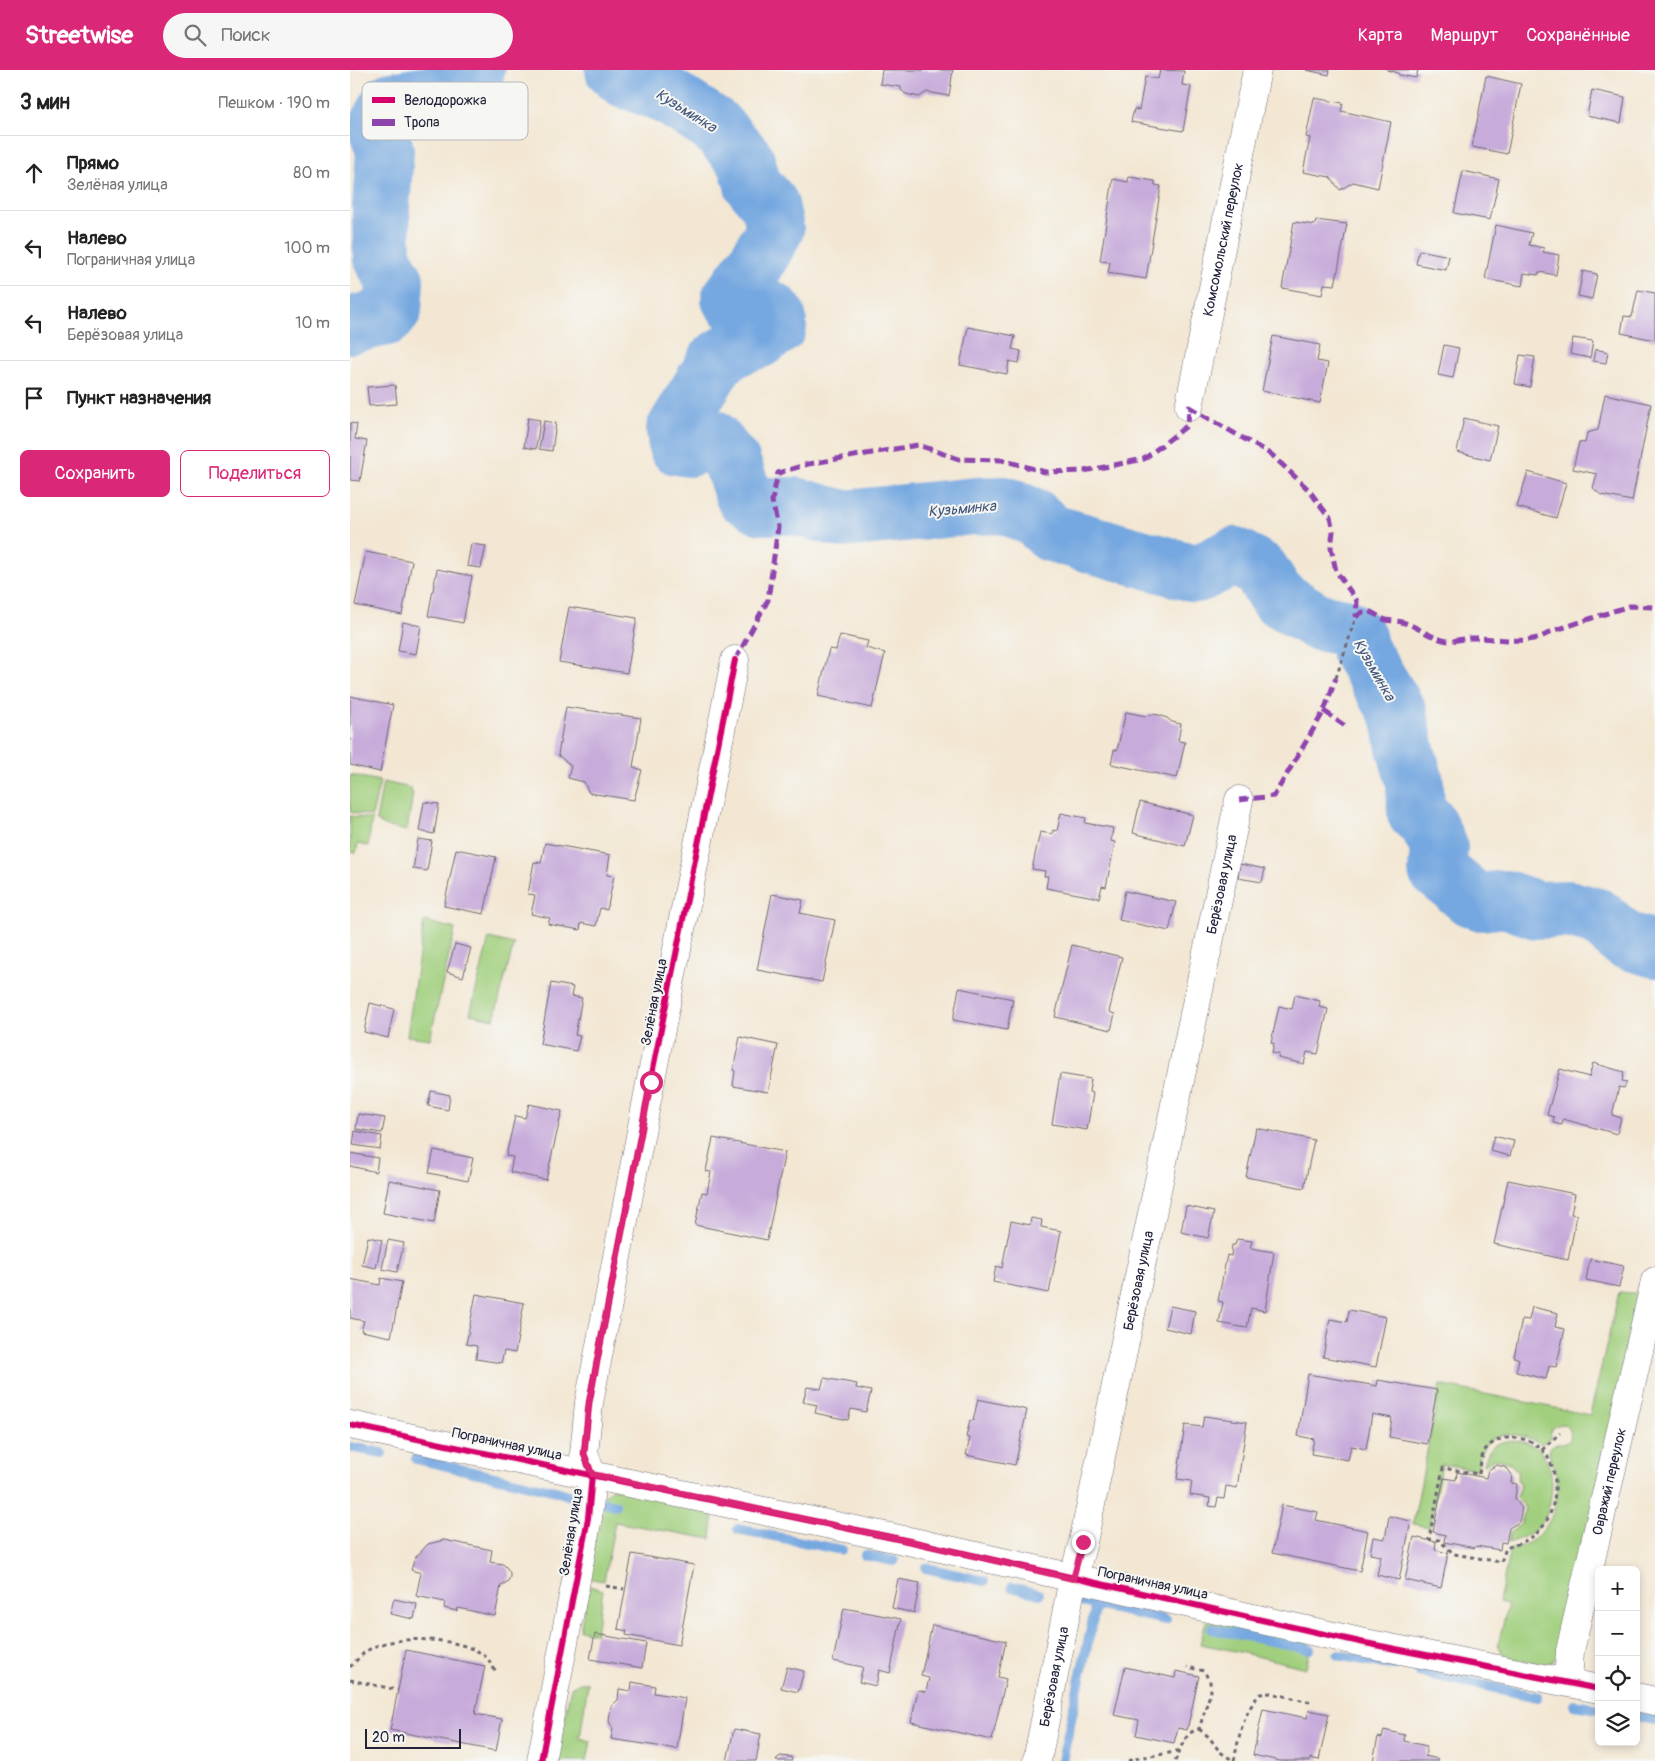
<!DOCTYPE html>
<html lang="ru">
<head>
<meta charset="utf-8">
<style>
  :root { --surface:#fff; --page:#f6f6f6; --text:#222; --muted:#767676; --line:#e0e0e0; --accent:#db2777 }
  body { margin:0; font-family:Pangolin,sans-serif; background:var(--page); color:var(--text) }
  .controls { position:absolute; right:15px; bottom:15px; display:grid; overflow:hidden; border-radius:8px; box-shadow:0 2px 8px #0003 }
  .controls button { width:45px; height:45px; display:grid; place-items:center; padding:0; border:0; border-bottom:1px solid var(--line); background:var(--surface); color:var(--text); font:25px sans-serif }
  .scale { position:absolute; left:15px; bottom:12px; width:96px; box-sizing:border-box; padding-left:5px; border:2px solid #22223b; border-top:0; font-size:14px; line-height:18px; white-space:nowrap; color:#22223b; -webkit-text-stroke:4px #f6f6f2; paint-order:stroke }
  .stop { position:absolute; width:15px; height:15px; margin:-11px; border:4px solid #db2777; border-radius:50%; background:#fff }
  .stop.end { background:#db2777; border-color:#fff; box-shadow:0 1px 5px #0008 }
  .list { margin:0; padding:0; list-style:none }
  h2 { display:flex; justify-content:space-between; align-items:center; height:65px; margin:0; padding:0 20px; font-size:21px }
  h2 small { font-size:16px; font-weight:400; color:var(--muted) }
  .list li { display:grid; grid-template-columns:32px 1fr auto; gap:15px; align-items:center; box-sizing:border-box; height:75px; padding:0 20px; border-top:1px solid var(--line) }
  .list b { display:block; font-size:19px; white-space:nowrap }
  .list p { margin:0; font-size:16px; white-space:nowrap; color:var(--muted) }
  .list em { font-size:16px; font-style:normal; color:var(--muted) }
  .actions { display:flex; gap:10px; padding:15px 20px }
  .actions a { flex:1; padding:11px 0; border:1px solid var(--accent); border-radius:8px; text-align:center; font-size:18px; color:var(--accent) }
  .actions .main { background:var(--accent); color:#fff }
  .icon { flex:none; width:28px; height:28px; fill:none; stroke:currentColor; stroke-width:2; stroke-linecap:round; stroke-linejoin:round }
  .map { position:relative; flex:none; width:1305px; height:1691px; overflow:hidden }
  header { display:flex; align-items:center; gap:30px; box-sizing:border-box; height:70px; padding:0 25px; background:var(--accent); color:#fff }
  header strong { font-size:24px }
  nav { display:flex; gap:28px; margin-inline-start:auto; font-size:18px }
  .search { width:350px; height:45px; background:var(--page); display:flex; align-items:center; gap:12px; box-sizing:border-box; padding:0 18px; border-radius:28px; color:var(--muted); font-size:19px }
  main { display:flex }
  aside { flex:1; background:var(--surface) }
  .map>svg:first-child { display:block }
</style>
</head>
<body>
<header>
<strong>Streetwise</strong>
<div class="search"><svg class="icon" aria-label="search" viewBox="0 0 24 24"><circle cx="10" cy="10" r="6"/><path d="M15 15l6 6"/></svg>Поиск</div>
<nav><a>Карта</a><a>Маршрут</a><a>Сохранённые</a></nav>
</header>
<main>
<aside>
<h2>3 мин<small>Пешком · 190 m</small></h2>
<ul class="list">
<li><svg class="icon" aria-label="ahead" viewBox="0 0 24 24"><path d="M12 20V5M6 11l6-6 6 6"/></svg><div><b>Прямо</b><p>Зелёная улица</p></div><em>80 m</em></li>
<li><svg class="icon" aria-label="left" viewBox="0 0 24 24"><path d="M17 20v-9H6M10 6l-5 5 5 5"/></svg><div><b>Налево</b><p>Пограничная улица</p></div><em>100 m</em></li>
<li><svg class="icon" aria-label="left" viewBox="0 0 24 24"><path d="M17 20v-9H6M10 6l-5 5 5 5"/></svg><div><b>Налево</b><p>Берёзовая улица</p></div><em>10 m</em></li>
<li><svg class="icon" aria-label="arrive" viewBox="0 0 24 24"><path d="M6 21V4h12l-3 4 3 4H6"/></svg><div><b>Пункт назначения</b></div></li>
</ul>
<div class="actions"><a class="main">Сохранить</a><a>Поделиться</a></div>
</aside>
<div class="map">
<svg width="1305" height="1691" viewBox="0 0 1305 1691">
  <rect width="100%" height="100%" fill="#f6f6f2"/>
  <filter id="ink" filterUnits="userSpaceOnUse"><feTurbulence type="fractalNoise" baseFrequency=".02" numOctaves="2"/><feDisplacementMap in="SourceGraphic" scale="10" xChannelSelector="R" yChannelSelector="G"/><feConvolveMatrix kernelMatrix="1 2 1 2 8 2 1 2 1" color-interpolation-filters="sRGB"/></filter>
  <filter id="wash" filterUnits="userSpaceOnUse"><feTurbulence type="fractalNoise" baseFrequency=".0096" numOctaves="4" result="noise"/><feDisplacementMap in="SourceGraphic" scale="20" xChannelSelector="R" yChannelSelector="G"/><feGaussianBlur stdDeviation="1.12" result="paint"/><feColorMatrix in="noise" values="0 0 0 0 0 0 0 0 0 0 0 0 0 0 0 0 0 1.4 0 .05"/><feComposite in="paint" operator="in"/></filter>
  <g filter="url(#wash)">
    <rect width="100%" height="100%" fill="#f3e7d3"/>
    <g fill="#a0cf7d" stroke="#61785c">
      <path d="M0 705 30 711 22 746 0 742Z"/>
      <path d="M33 712 61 718V722L63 723 57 761 34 756 26 750Z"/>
      <path d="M0 746 22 749 18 776 8 774 6 783 0 782Z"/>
      <path d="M74 851 105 859 80 969 57 966Z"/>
      <path d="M139 868 164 874 144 949 120 944Z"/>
      <path d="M1269 1222 1294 1224 1211 1579 1203 1591 1193 1595 1154 1587 1148 1574 1158 1534 1149 1532 1160 1479C1196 1474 1212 1437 1206 1404 1205 1396 1200 1389 1199 1382 1200 1379 1200 1376 1203 1375 1206 1373 1211 1375 1215 1373 1225 1369 1220 1358 1213 1354 1204 1355 1200 1359 1200 1368L1192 1374C1175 1364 1142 1357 1132 1381 1130 1386 1129 1394 1127 1400L1092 1394 1079 1457 1063 1454 1090 1315 1240 1345Z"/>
      <path d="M1164 1370C1174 1372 1185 1374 1192 1383 1207 1401 1204 1439 1189 1456 1181 1465 1169 1469 1158 1473L1160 1462 1171 1454 1175 1438 1167 1428 1170 1414 1167 1410 1169 1403 1159 1392 1145 1389 1134 1395C1138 1376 1145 1372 1164 1370Z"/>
      <path d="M262 1418 361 1439 363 1450 361 1469 265 1452 254 1511 237 1508 248 1441 254 1426Z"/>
      <path d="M239 1516 253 1520 246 1563 230 1560Z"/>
      <path d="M856 1551 957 1568 960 1579 956 1598 885 1581 850 1574Z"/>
      <path d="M230 1613H238L230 1668 241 1671 237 1691H206L221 1617Z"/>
    </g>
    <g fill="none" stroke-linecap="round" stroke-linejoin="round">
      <g stroke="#75a7e0" stroke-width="10">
        <path d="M0 1377 32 1383"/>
        <path d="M66 1389 206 1421 224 1427"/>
        <path d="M254 1432 265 1435"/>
        <path d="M388 1459 492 1480"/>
        <path d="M515 1485 544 1491"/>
        <path d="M576 1498 634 1511"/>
        <path d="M662 1517 689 1524"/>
        <path d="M732 1532 816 1550"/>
        <path d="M862 1559 960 1579"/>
        <path d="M988 1585 1045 1596"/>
        <path d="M1069 1602 1188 1627"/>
        <path d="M1224 1635 1249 1639"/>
        <path d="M1286 1646 1305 1650"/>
        <path d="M712 1691 746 1535"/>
      </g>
      <g stroke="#75a7e0" stroke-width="58">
        <path d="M264 0 275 9 315 24 365 56 396 90 403 115 420 135 425 159 405 195 380 229C382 231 384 234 386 236 398 244 429 226 428 256L410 269 387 277 367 290 325 360 327 376 339 378 362 368 382 393 394 426 412 436H445L493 449 626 436 654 435 684 447 701 463 847 504 885 486 910 500 927 527 968 552 995 557 1007 567 1010 580 1049 644 1055 677 1065 712 1066 743 1077 752 1089 777 1087 800 1121 828 1131 832 1155 829 1187 840 1218 839 1248 847 1274 870 1305 879"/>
        <path d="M0 255 37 247 43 240 45 211 32 188 31 138 35 80 27 59 41 31 96 22 126 0"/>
      </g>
    </g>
    <g id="blocks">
      <g fill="#c7abda">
        <path d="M532 0H603L599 26 577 22 569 27 556 24 551 20V17L530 14Z"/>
        <path d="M810 0 834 1 832 15 841 16 833 61 781 52 784 39 789 40 795 7 808 9Z"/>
        <path d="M956 0H980L979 5Z"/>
        <path d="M1037 0H1068L1066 8 1049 5 1048 3Z"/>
        <path d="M1136 6 1171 14 1157 84 1122 77Z"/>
        <path d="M1242 20 1275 27 1271 53 1237 46Z"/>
        <path d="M964 28 993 33 991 41 1041 52 1028 118 1003 112 990 120 980 107 953 102 960 68 956 67Z"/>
        <path d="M1113 101 1149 109 1140 150 1104 143Z"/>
        <path d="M779 107 805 111V115L811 116 796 209 758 203 760 192 750 191 763 109 778 112Z"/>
        <path d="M966 150 997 154 985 215 974 214 972 225 932 218 944 152 965 155Z"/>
        <path d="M1146 155 1182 163 1179 175 1194 178 1193 182 1209 185 1206 205 1189 202 1188 205 1174 203 1172 216 1135 209Z"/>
        <path d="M1069 180 1099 186 1096 200 1066 194Z"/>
        <path d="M1233 201 1247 204 1242 229 1228 226Z"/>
        <path d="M1288 220 1305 223V270L1271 263 1274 246 1282 247Z"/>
        <path d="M618 257 665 266 662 279 671 281 669 293 659 291 657 304 610 295Z"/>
        <path d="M923 266 970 275 967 291 978 293 970 333 912 321Z"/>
        <path d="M1223 268 1243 271 1240 288 1220 284Z"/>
        <path d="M1094 275 1109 278 1103 308 1088 305Z"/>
        <path d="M1245 279 1258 282 1256 293 1243 291Z"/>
        <path d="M1170 285 1185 287 1180 317 1165 314Z"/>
        <path d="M45 315 47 334 19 336 17 317Z"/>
        <path d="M1255 324 1301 334 1282 431 1251 425 1243 418 1247 404 1223 399 1229 372 1235 373 1237 363 1248 360Z"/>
        <path d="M178 348 190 350 186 379 174 377Z"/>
        <path d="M1114 348 1148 356 1140 390 1107 382Z"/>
        <path d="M194 351 206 353 202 381 189 379Z"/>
        <path d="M0 353 7 354 5 369 17 371 10 411 0 410Z"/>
        <path d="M1178 402 1216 413 1206 448 1167 437Z"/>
        <path d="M121 474 136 476 131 498 117 496Z"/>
        <path d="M16 482 62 491 52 545 5 535Z"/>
        <path d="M87 499 122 506 113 553 78 546Z"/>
        <path d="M219 537 287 548 277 603 209 592Z"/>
        <path d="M53 552 71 556 66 584 48 581Z"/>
        <path d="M490 565 518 571 516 578 535 583 522 638 468 626 479 579 486 580Z"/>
        <path d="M0 626 43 635 30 702 0 695Z"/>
        <path d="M216 637 291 648 283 697 292 700 284 730 239 723 234 712 218 708 221 696 208 685Z"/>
        <path d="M776 642 796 646 801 644 809 645 817 648 822 652 831 654 828 671 835 672 827 708 761 694 764 680H767Z"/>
        <path d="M74 732 89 734 84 764 69 761Z"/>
        <path d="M790 732 843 745 835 776 783 763Z"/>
        <path d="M711 743 736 748 735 753 763 758 761 771 765 772 756 817 752 816 749 828 696 818 698 806H694L695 801 682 799 690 762 702 764 703 760 707 761Z"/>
        <path d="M68 769 82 771 77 801 63 799Z"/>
        <path d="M195 773 260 785 257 805 264 806 257 840 250 838 246 856 231 853 230 860 198 854 200 848 181 844 185 825 178 824 184 792 191 793Z"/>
        <path d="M106 779 146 787 134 844 94 836Z"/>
        <path d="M890 794 915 799 912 812 888 808Z"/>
        <path d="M775 821 826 832 819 861 769 850Z"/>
        <path d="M422 824 453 830 450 843 485 850 472 912 407 900Z"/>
        <path d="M105 874 121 878 113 907 97 902Z"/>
        <path d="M722 875 772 887 759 942 765 944 761 960 705 947Z"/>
        <path d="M201 913 223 917 221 926 232 928 225 965 230 966 226 981 190 974Z"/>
        <path d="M609 918 663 929 657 960 603 950Z"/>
        <path d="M945 925 970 931 969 937 978 939 968 984 957 982 954 994 928 988 929 984 922 983 924 973H921L929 936 942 939Z"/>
        <path d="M20 933 44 939 38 968 14 962Z"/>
        <path d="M390 967 428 975 418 1022 383 1016 385 1001 383 1000Z"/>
        <path d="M1243 993 1274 1002 1272 1011 1277 1012 1274 1018 1269 1017 1262 1045 1271 1048 1267 1064 1213 1049 1212 1055 1203 1053 1204 1047 1197 1045 1210 999 1239 1007Z"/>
        <path d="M710 1004 741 1009 739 1022 743 1023 737 1060 702 1054Z"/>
        <path d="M81 1021 100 1025 98 1040 78 1036Z"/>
        <path d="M179 1034 212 1041 196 1110 160 1102 163 1087 156 1086 165 1046 175 1048Z"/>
        <path d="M8 1044 35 1048 32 1063 6 1059Z"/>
        <path d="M906 1058 964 1070 954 1118 896 1107Z"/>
        <path d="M5 1061 32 1066 30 1079 3 1075Z"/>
        <path d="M1144 1066 1164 1071 1160 1086 1140 1081Z"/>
        <path d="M363 1068 435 1082 417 1170 345 1155 352 1122 357 1123 361 1102 356 1101Z"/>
        <path d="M84 1080 123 1088 118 1111 79 1103Z"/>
        <path d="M0 1083 28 1088 26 1102 0 1096Z"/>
        <path d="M39 1110 90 1120 84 1153 33 1143Z"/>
        <path d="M1158 1110 1225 1124 1221 1144 1227 1145 1218 1190 1144 1174Z"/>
        <path d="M836 1136 864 1142 858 1168 831 1162Z"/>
        <path d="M681 1148 692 1150 691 1157 711 1161 699 1223 643 1212 646 1196 652 1198 661 1151 680 1155Z"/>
        <path d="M18 1167 32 1170 26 1198 12 1195Z"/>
        <path d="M887 1169 902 1171 900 1178 924 1182 915 1241 901 1238 897 1258 869 1253 873 1232 868 1231 877 1185 881 1186 882 1175H885Z"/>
        <path d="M38 1170 54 1173 47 1202 32 1199Z"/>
        <path d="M1240 1189 1274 1196 1269 1217 1236 1210Z"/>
        <path d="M31 1208 52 1212 41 1267 11 1261 14 1251 0 1248V1209L30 1215Z"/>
        <path d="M126 1224 174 1233 165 1283 154 1281 151 1293 126 1289 127 1276 116 1274Z"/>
        <path d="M820 1236 845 1241 841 1264 815 1258Z"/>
        <path d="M1182 1237 1208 1243 1205 1257 1215 1259 1206 1297 1199 1296 1196 1309 1166 1302 1169 1289 1164 1287 1172 1249 1179 1250Z"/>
        <path d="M999 1240 1036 1247 1026 1297 973 1287 980 1249 997 1252Z"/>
        <path d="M958 1304 1027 1316 1028 1310 1087 1320 1077 1374 1039 1367 1042 1348 1022 1344 1016 1379 1001 1376 998 1390 961 1384 964 1369 948 1366Z"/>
        <path d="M474 1308 507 1314 506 1318 521 1321 516 1342 501 1339 498 1350 465 1343 467 1335 453 1332 457 1317 471 1319Z"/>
        <path d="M628 1329 677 1340 665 1395 616 1385 620 1368 616 1367 620 1350 623 1351Z"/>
        <path d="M854 1346 897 1352 887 1418 876 1416 874 1429 868 1428 866 1437 859 1436 860 1428 840 1425 842 1411 827 1409 835 1355 852 1357Z"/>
        <path d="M1147 1395 1157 1398 1162 1405 1161 1413 1167 1414 1165 1429 1172 1438 1169 1452 1159 1458 1156 1473 1151 1472 1150 1480 1126 1476 1125 1478 1094 1472 1095 1465 1083 1462 1094 1408 1106 1410 1107 1402 1136 1408 1138 1400Z"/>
        <path d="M932 1435 968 1442 966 1450 1018 1461 1010 1501 922 1483Z"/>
        <path d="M1039 1446 1061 1451 1049 1510 1027 1505 1031 1486 1020 1484 1023 1467 1035 1469Z"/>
        <path d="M1064 1467 1086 1472 1085 1480 1098 1483 1091 1518 1055 1510Z"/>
        <path d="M94 1470 142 1480 140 1492 153 1494 157 1498 160 1503V1507L158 1511 151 1516 145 1546 108 1538 107 1541 94 1538 95 1532 66 1526 71 1503 61 1500 65 1488 78 1474Z"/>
        <path d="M282 1484 344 1495 329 1575 276 1565 277 1561 268 1559Z"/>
        <path d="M548 1509 570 1513 564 1543 542 1538Z"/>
        <path d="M44 1529 67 1534 64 1549 40 1544Z"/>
        <path d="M494 1538 551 1549 540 1603 529 1600 526 1616 509 1612 513 1597 483 1591Z"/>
        <path d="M582 1555 656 1571 648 1607 656 1609 642 1670 561 1652 568 1620 576 1622 579 1608 571 1606Z"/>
        <path d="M245 1564 296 1573 292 1598 240 1589Z"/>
        <path d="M56 1580 135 1596 125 1644 152 1649 146 1681 40 1660Z"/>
        <path d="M437 1597 454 1601 448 1622 431 1618Z"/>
        <path d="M775 1597 825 1608 826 1601 849 1606 837 1660 828 1658 824 1673 786 1665 789 1650 764 1645Z"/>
        <path d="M282 1612 305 1616 304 1623 335 1628 327 1679 261 1669 263 1659 259 1651 261 1636 268 1630 269 1619 281 1621Z"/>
        <path d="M913 1639 957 1648 959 1640 979 1644 969 1690 960 1688V1691H930L903 1685Z"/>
        <path d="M384 1659 411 1664 406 1691H377Z"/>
        <path d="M1034 1660 1055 1665 1054 1671 1077 1676 1075 1686 1088 1689V1691H1023L1028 1667 1032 1668Z"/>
        <path d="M430 1686 441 1687 442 1691H426Z"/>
      </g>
    </g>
  </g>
  <g filter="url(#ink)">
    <use href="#blocks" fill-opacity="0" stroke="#6b6770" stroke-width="1"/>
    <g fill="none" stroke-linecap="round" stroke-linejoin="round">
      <defs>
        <g id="minor">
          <path id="s1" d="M839 337 907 0"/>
          <path d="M0 1355 568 1473 1010 1572 1249 1619"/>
          <path id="s2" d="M1218 1612 1220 1581 1305 1211"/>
          <path d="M1286 1627 1305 1631"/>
          <path d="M191 1691 238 1448 242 1405 234 1384 239 1333 302 1004 385 590"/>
          <path id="s3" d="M687 1691 723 1509 733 1472 889 730"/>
        </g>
      </defs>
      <use href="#minor" stroke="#6b6770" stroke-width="29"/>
      <g stroke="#6b6770" stroke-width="3" stroke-dasharray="4 4" stroke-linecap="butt">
        <path d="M986 608 1006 547"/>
        <path d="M1155 1368C1165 1368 1176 1368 1185 1374 1212 1391 1210 1438 1190 1460 1181 1470 1168 1474 1156 1478L1151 1492 1104 1484 1089 1470 1079 1469 1093 1398 1129 1404C1132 1382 1133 1375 1155 1368Z"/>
        <path d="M1192 1380 1210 1363"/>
        <path d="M256 1516 274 1519"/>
        <path d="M0 1597C6 1591 13 1583 20 1579 45 1564 114 1567 136 1587 140 1591 143 1598 147 1603"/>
        <path d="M0 1610 48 1620"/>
        <path d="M849 1659 859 1667 870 1682 884 1691"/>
        <path d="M778 1691C795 1685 813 1686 830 1680"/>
        <path d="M825 1691C831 1679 834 1662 849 1659L861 1621 860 1612 854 1601 837 1597"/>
        <path d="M884 1691C889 1666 893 1643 910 1624L921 1623 964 1633"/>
      </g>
      <use href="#minor" stroke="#fff" stroke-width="28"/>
      <g stroke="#8e44ad" stroke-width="5" stroke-dasharray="10 5" stroke-linecap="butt">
        <path d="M1006 547C1019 535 1023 545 1036 550 1041 551 1047 551 1052 552 1067 556 1082 569 1098 571 1106 571 1114 568 1121 568 1145 567 1180 577 1200 562L1279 536 1305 537"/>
        <path d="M385 590 418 530 428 457 422 431 428 403 458 394 568 375 609 389 652 390 695 402 734 401 794 389 838 355 839 337 922 385 958 419 980 448 983 461 981 478 986 501 1007 531 1006 547"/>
        <path d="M974 641 998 658"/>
        <path d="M889 730 924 726 974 641 986 608"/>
      </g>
      <defs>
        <g id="cycleway">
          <path d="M0 1355 568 1473 1010 1572 1249 1619"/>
          <path d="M191 1691 238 1448 242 1405 234 1384 239 1333 302 1004 385 590"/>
        </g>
      </defs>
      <use href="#cycleway" stroke="#f6f6f2" stroke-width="9"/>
      <use href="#cycleway" stroke="#d6006c" stroke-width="6"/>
    </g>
  </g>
  <g fill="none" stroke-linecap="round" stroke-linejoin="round" filter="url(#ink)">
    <path stroke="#db2777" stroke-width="6" d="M301 1012 239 1333 234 1384 242 1404 568 1473 723 1509 733 1472"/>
  </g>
  <g text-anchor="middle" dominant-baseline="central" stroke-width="4" stroke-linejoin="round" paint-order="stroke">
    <g font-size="14" fill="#22223b" stroke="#f6f6f2">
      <text stroke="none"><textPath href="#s1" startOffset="171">Комсомольский переулок</textPath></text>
      <text stroke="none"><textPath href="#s3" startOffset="896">Берёзовая улица</textPath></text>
      <text transform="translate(304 932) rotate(-79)">Зелёная улица</text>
      <text stroke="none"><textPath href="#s3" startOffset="491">Берёзовая улица</textPath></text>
      <text transform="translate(157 1374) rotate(12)">Пограничная улица</text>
      <text stroke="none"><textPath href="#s2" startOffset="205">Овражий переулок</textPath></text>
      <text transform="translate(221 1462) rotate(-81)">Зелёная улица</text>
      <text transform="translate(803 1513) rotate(12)">Пограничная улица</text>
      <text stroke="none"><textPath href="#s3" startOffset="86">Берёзовая улица</textPath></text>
    </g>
    <g font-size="15" font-style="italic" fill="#43577d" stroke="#f6f6f2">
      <text transform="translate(336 41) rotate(32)">Кузьминка</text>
      <text transform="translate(612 439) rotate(-5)">Кузьминка</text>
      <text transform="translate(1024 600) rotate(60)">Кузьминка</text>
    </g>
  </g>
  <rect x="12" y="12" width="166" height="58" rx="8" fill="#f6f6f2" stroke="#b6b6bb" stroke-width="1"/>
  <rect x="22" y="27" width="23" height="6" fill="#d6006c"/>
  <rect x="22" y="49" width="23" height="7" fill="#8e44ad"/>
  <g font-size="14" fill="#22223b">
    <text x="54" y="35">Велодорожка</text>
    <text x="54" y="57">Тропа</text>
  </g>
</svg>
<div class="controls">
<button>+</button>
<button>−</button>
<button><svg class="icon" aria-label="locate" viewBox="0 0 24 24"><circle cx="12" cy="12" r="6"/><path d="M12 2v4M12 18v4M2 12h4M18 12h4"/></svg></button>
<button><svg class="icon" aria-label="layers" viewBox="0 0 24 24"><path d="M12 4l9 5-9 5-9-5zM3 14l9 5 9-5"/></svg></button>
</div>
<div class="scale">20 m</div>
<div class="stop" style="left:301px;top:1012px"></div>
<div class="stop end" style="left:733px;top:1472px"></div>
</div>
</main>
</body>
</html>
